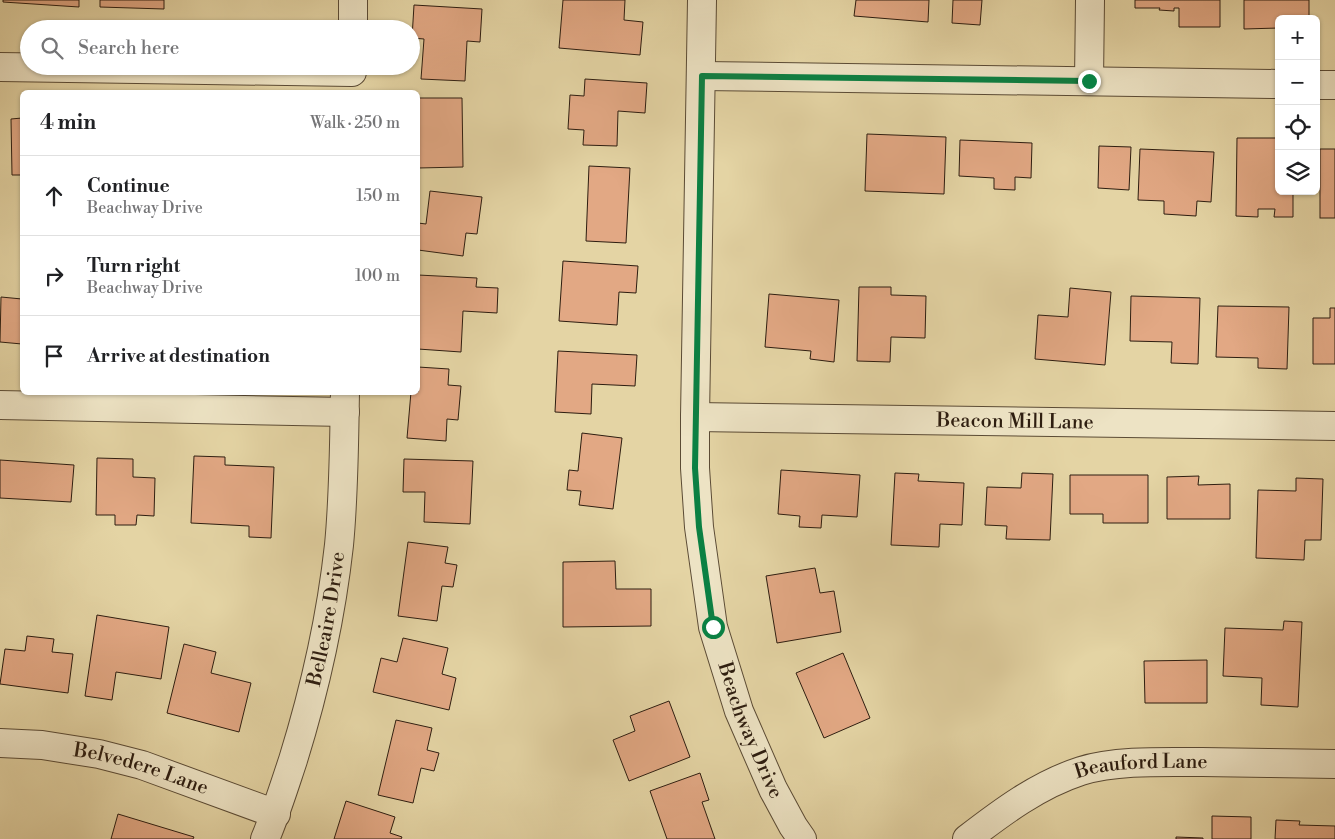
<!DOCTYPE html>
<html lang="en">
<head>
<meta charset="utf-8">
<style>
  :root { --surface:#fff; --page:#f6f6f6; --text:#202124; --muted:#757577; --line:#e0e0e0 }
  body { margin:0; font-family:"Libre Bodoni",serif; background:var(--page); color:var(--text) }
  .controls { position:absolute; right:15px; top:15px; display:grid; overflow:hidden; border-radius:8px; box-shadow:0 1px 4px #0004 }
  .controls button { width:45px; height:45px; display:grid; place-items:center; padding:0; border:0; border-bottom:1px solid var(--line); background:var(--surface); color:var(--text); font:25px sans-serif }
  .stop { position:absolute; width:15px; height:15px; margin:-11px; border:4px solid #0b8043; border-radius:50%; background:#fff }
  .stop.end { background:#0b8043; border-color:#fff; box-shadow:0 1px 5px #0008 }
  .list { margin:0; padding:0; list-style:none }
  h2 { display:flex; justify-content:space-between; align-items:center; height:65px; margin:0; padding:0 20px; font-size:21px }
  h2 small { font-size:16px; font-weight:400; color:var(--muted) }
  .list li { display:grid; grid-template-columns:32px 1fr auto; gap:15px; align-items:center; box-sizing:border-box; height:80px; padding:0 20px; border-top:1px solid var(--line) }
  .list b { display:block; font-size:19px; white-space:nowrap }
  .list p { margin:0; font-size:16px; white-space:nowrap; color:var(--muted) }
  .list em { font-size:16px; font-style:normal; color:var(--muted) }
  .icon { flex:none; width:28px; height:28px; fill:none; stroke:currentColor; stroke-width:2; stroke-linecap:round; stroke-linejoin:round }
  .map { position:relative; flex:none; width:1335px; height:839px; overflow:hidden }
  .search { position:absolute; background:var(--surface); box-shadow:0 1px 4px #0004; left:20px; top:20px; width:400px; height:55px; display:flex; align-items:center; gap:12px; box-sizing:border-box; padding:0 18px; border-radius:28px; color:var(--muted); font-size:19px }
  .panel { position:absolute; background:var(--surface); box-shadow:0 1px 4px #0004; left:20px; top:90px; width:400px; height:305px; border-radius:8px }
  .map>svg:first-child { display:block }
</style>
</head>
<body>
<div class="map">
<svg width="1335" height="839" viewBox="0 0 1335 839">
  <rect width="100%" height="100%" fill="#e4d4a4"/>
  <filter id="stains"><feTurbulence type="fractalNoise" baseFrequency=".004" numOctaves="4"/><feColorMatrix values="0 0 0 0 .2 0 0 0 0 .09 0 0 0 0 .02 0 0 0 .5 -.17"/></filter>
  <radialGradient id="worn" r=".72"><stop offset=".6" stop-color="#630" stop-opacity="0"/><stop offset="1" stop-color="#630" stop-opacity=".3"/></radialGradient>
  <g fill="#e2a884" stroke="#2d1d10">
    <path d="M3 0H79V7L3 2Z"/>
    <path d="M100 0H164V9L100 7Z"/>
    <path d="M563 0H625L624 20 643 22 640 55 559 48Z"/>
    <path d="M856 0H929L928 22 854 16Z"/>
    <path d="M953 0H982L980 25 952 23Z"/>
    <path d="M1135 0H1220V27H1179V8H1174V11L1159 10 1160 8H1135Z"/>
    <path d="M1244 0H1309V19H1279V28L1244 29Z"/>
    <path d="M414 5 482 9 480 42 467 41 465 81 421 79 424 39 412 38Z"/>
    <path d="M585 79 647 83 645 113 618 111 617 146 583 145 584 130 568 129 570 95 584 96Z"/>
    <path d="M418 98H462L463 167 418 168Z"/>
    <path d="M22 118V175H12L11 119Z"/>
    <path d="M867 134 946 137 944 194 865 191Z"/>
    <path d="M1237 138H1279V191H1293V217H1274L1275 209H1258V217L1236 216Z"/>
    <path d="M960 140 1032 143 1031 178 1015 177V190L994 189V178L959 176Z"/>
    <path d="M1099 146 1131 147 1129 190 1098 188Z"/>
    <path d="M1140 149 1214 152 1211 202 1197 201 1196 216 1164 214V201L1138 200Z"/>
    <rect x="1320" y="149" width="15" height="69"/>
    <path d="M589 166 630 168 626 243 586 241Z"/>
    <path d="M430 191 482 197 477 234 466 233 463 256 418 250V223L426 224Z"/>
    <path d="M563 261 638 266 636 293 619 292 617 325 559 321Z"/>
    <path d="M418 275 477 278 476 287 498 288 497 313 463 311 461 352 418 349 419 312H418Z"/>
    <path d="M859 287H891V295L926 296 925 338 891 337 890 362 857 361Z"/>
    <path d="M1070 288 1111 292 1105 365 1035 359 1038 315 1068 317Z"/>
    <path d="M769 294 839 300 834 362 810 359 811 351 765 347Z"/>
    <path d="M1131 296 1200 298 1198 364 1171 363 1172 342 1130 341Z"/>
    <path d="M1 297 22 299V344L0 342Z"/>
    <path d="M1218 306 1289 307 1287 369 1258 368V358L1216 357Z"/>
    <path d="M1330 308H1335V364H1313V318H1330Z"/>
    <path d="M558 351 637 355 635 386 592 384 591 414 555 412Z"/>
    <path d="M418 367 449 369 448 385 461 386 458 420 447 419 446 441 407 438 411 392H418Z"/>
    <path d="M582 433 622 438 613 509 579 505 581 491 567 490 569 470 578 471Z"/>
    <path d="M194 456 225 457V465L274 467 271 538 249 537V526L191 523Z"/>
    <path d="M97 458 133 459V477L155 478 154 516 137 515 136 525H115V515H96Z"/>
    <path d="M404 459 473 461 470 524 424 522 425 492H403Z"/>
    <path d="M0 460 74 465 71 502 0 498Z"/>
    <path d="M781 470 860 475 857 517 822 515 821 528 799 527 800 516 778 514Z"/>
    <path d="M895 473 919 474 918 481 964 483 962 525 940 524 939 547 891 545Z"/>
    <path d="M1022 473 1053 474 1050 540 1006 539 1007 526 985 525 987 487 1021 488Z"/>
    <path d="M1070 475H1148V523H1103V514H1070Z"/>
    <path d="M1199 476 1198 485 1230 484V519H1167V477Z"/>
    <path d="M1296 478 1323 479 1321 540H1305L1304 560 1256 558 1258 490 1296 491Z"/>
    <path d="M408 542 448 547 445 563 457 565 453 587 442 586 437 621 398 616Z"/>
    <path d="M615 561 616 589H651V626L563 627V562Z"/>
    <path d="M815 568 820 593 834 591 841 632 777 643 766 576Z"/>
    <path d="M97 615 169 627 161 679 116 672 112 700 85 696Z"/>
    <path d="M1284 621 1302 622 1298 707 1261 705 1262 678 1223 676 1225 628 1283 630Z"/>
    <path d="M27 636 54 639 52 652 73 654 68 693 0 684 5 649 25 651Z"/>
    <path d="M403 638 448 648 442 674 456 678 449 710 373 692 381 658 397 662Z"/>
    <path d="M184 644 216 652 211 673 251 683 239 732 167 713Z"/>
    <path d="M843 653 870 718 824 738 796 673Z"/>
    <path d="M1207 660V703H1145L1144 661Z"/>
    <path d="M669 701 690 757 629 781 613 740 635 731 630 716Z"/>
    <path d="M396 720 432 728 427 750 439 753 434 771 421 768 413 803 378 795Z"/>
    <path d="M700 773 709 800 702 802 715 839H667L650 791Z"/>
    <path d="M346 801 395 817 390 833 402 837 401 839H334Z"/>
    <path d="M118 814 194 837 193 839H111Z"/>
    <path d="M1212 816 1251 817V839H1212Z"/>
    <path d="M1276 820 1300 821 1299 825 1335 826V839H1275Z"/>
    <path d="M1176 837 1203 838V839H1176Z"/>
  </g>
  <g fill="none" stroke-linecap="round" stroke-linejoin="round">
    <defs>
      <g id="minor">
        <path id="s1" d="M702 0 695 417V468L699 527 713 627 739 711 773 789 793 826 802 839"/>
        <path d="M353 29V0"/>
        <path d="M0 67 352 72"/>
        <path d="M702 76 1279 84"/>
        <path d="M1089 81 1090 0"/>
        <path d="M1316 85H1335"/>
        <path d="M0 405 345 412"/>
        <path id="s2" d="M695 417 1335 426"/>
        <path id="s3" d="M0 743 42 745 99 754 142 765 276 814"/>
        <path id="s4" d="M265 839C276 813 284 787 293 760 315 689 331 618 339 545 344 494 344 443 345 392"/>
        <path id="s5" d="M967 839C1002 812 1038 785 1081 771 1116 760 1165 762 1202 762 1246 763 1291 763 1335 764"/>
      </g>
    </defs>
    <use href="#minor" stroke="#5b4b35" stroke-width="30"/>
    <use href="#minor" stroke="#ede3c4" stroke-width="28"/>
  </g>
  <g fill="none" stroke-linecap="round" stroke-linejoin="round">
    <path stroke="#0b8043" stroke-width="6" d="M713 627 699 527 695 468 702 76 1089 81"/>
  </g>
  <g text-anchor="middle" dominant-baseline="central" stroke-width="4.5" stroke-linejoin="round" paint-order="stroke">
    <g font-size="20" fill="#2d1d10" stroke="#ede3c4">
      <text stroke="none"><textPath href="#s2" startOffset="320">Beacon Mill Lane</textPath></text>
      <text stroke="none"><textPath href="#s4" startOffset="229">Belleaire Drive</textPath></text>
      <text stroke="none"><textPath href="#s1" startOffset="738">Beachway Drive</textPath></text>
      <text stroke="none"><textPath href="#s3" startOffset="144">Belvedere Lane</textPath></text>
      <text stroke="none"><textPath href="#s5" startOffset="194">Beauford Lane</textPath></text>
    </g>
  </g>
  <rect width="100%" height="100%" filter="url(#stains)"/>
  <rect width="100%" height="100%" fill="url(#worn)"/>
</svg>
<div class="controls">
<button>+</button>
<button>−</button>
<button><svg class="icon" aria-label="locate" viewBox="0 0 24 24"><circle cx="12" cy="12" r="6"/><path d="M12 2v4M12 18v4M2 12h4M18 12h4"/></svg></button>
<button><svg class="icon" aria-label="layers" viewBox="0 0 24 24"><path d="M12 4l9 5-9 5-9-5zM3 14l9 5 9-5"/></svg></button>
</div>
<div class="stop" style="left:713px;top:627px"></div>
<div class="stop end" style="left:1089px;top:81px"></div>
<div class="search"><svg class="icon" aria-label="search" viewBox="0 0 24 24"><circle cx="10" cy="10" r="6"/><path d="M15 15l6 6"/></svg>Search here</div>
<section class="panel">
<h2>4 min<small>Walk · 250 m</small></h2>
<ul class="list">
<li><svg class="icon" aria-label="ahead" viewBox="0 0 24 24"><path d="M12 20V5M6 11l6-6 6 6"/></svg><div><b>Continue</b><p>Beachway Drive</p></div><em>150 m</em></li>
<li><svg class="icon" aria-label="right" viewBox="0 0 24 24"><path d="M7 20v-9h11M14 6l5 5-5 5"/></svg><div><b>Turn right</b><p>Beachway Drive</p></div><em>100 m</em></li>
<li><svg class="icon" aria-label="arrive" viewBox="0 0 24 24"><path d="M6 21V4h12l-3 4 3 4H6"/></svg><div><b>Arrive at destination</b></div></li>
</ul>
</section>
</div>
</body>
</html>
